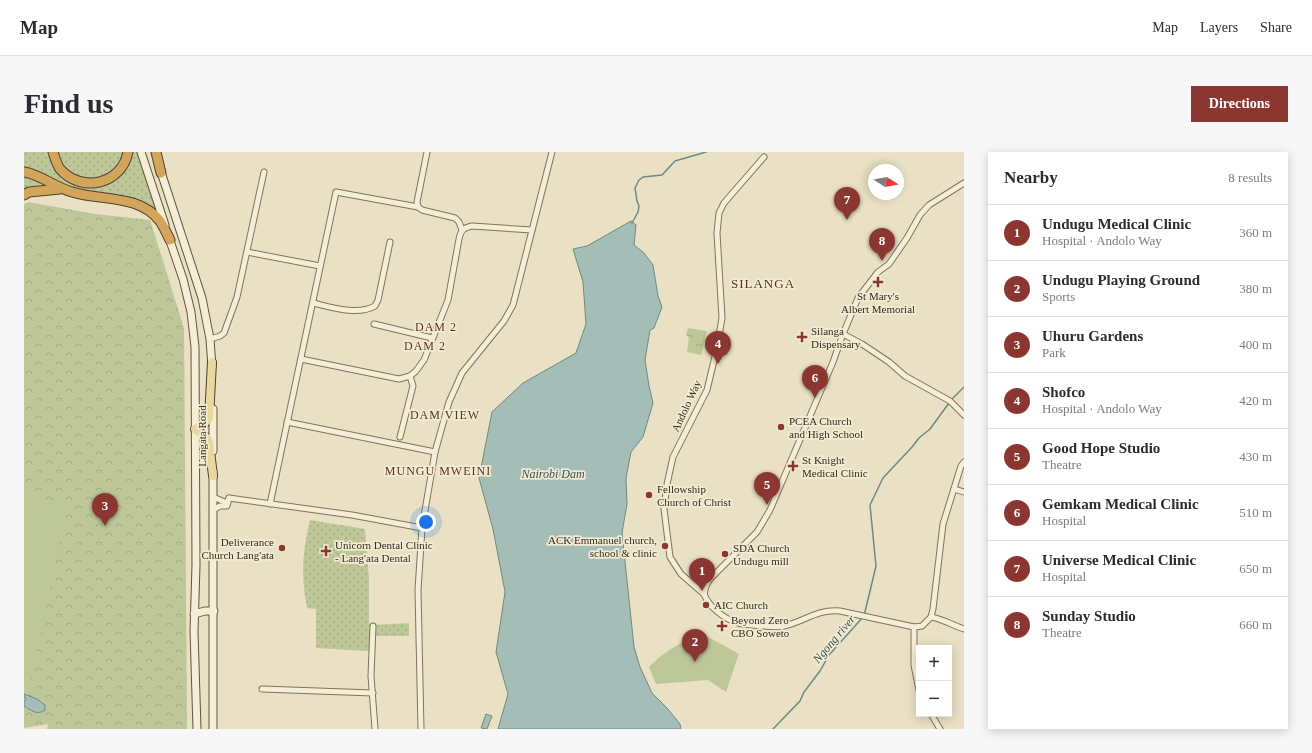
<!DOCTYPE html>
<html lang="en">
<head>
<meta charset="utf-8">
<style>
  :root { --surface:#fff; --page:#f7f7f7; --text:#2b2b33; --muted:#7c7c81; --line:#e1e1e2; --accent:#8c3631 }
  body { margin:0; font-family:"Times New Roman",serif; background:var(--page); color:var(--text) }
  .controls { position:absolute; right:12px; bottom:12px; display:grid; overflow:hidden; border-radius:0px; box-shadow:0 2px 10px #0003 }
  .controls button { width:36px; height:36px; display:grid; place-items:center; padding:0; border:0; border-bottom:1px solid var(--line); background:var(--surface); color:var(--text); font:20px sans-serif }
  .compass { position:absolute; left:844px; top:12px; width:36px; height:36px; border-radius:50%; background:var(--surface); box-shadow:0 2px 10px #0003; rotate:101deg }
  .you { position:absolute; left:402px; top:370px; width:14px; height:14px; margin:-10px; border:3px solid #fff; border-radius:50%; background:#1a73e8; box-shadow:0 0 0 6px #1a73e833 }
  .badge { display:grid; place-items:center; width:26px; height:26px; border-radius:50%; background:var(--accent); color:#fff; font-size:13px; font-weight:700 }
  .pin { position:absolute; translate:-50% -33px; filter:drop-shadow(0 1px 2px #0008) }
  .pin::after { content:''; position:absolute; top:21px; width:14px; height:12px; background:inherit; clip-path:polygon(0 0,100% 0,50% 100%) }
  .list { margin:0; padding:0; list-style:none }
  h2 { display:flex; justify-content:space-between; align-items:center; height:52px; margin:0; padding:0 16px; font-size:17px }
  h2 small { font-size:13px; font-weight:400; color:var(--muted) }
  .list li { display:grid; grid-template-columns:26px 1fr auto; gap:12px; align-items:center; box-sizing:border-box; height:56px; padding:0 16px; border-top:1px solid var(--line) }
  .list b { display:block; font-size:15px; white-space:nowrap }
  .list p { margin:0; font-size:13px; white-space:nowrap; color:var(--muted) }
  .list em { font-size:13px; font-style:normal; color:var(--muted) }
  .map { position:relative; flex:none; width:940px; height:577px; overflow:hidden; border-radius:0px }
  header { display:flex; align-items:center; gap:24px; box-sizing:border-box; height:56px; padding:0 20px; background:var(--surface); border-bottom:1px solid var(--line) }
  header strong { font-size:19px }
  nav { display:flex; gap:22px; margin-inline-start:auto; font-size:14px }
  .intro { display:flex; align-items:center; justify-content:space-between; box-sizing:border-box; height:96px; padding:0 24px }
  h1 { margin:0; font-size:28px }
  .button { padding:10px 18px; border-radius:0px; background:var(--accent); color:#fff; font-size:14px; font-weight:700 }
  main { display:flex; gap:24px; padding:0 24px }
  aside { flex:1; background:var(--surface); border-radius:0px; box-shadow:0 2px 10px #0003 }
  .map>svg:first-child { display:block }
</style>
</head>
<body>
<header>
<strong>Map</strong>
<nav><a>Map</a><a>Layers</a><a>Share</a></nav>
</header>
<div class="intro"><h1>Find us</h1><a class="button">Directions</a></div>
<main>
<div class="map">
<svg width="940" height="577" viewBox="0 0 940 577">
  <defs>
    <pattern id="grass-dots" width="8" height="8" patternUnits="userSpaceOnUse"><rect width="8" height="8" fill="#bec798"/><path d="M2 2h.1M6 6h.1" fill="none" stroke="#a4ab83" stroke-width="1.8" stroke-linecap="round"/></pattern>
    <pattern id="park-crowns" width="20" height="18" patternUnits="userSpaceOnUse"><rect width="20" height="18" fill="#bec798"/><path d="M2 6a3 3 0 1 1 6 0M12 15a3 3 0 1 1 6 0" fill="none" stroke="#a4ab83"/></pattern>
  </defs>
  <rect width="100%" height="100%" fill="#eae0c3"/>
  <g fill="url(#grass-dots)">
    <path d="M0 0H26L28 8C35 13 61 33 67 35 86 39 104 16 109 0H115L136 65 131 60 49 38 0 16Z"/>
    <path d="M34 0H100C99 4 97 11 95 15 84 29 57 31 44 19 39 14 36 7 34 0Z"/>
    <path d="M0 24 19 31 26 35 0 39Z"/>
    <path d="M286 368 341 377 345 426V472L349 473 385 471V484H345V499L292 496V457L283 456C277 422 278 402 286 368Z"/>
  </g>
  <g fill="url(#park-crowns)">
    <path d="M4 50 71 62 126 68 160 176 163 577H23L24 572 0 576V52Z"/>
    <path d="M664 176 683 179 677 203 663 200 665 186 662 183Z"/>
  </g>
  <g fill="#bec798">
    <path d="M0 343 43 353 6 533 0 532Z"/>
    <path d="M677 481 715 502 702 540 684 528 632 532 625 515C640 499 658 490 677 481Z"/>
  </g>
  <g fill="#a5bdb7" stroke="#6d8a85">
    <path d="M607 69 612 73 610 93 619 100 629 113 634 144 638 155 630 176 626 178 621 208 625 234 629 251 619 285 607 300 602 326 603 352 598 381 610 495 616 515 628 541 643 556 656 572 657 577H474L484 542 472 500 481 440 469 377 455 326 468 260 499 231 552 201 562 172 559 130 549 97 563 94Z"/>
    <path d="M0 542 13 547 21 553V558C13 564 7 558 0 554V550L2 546 0 545Z"/>
    <path d="M462 562 468 564 463 577 457 576Z"/>
  </g>
  <g fill="none" stroke-linecap="round" stroke-linejoin="round">
    <g stroke="#6d8a85" stroke-width="1.5">
      <path d="M608 71 614 60 615 54 613 49 611 36 615 28 619 25 638 23 651 9 682 0"/>
      <path d="M927 248 940 235"/>
      <path d="M749 577 776 549 780 540 796 519 805 503 840 464 852 414 846 353 859 326 888 295 895 286 906 277 925 251"/>
    </g>
    <defs>
      <g id="street">
        <path d="M403 0 393 50 394 55 398 58 431 66 435 70 438 78"/>
        <path d="M223 100 296 114"/>
        <path d="M289 151C307 155 333 164 351 154L354 148 366 90"/>
        <path d="M350 172 408 186"/>
        <path d="M819 182 838 192 865 210 881 224 926 249 940 263"/>
        <path d="M186 187 196 184 200 181 213 145 240 20"/>
        <path d="M277 207 375 227 386 224 392 219 400 208 424 148 435 87C437 78 439 76 448 74L508 78"/>
        <path d="M263 270 411 300"/>
        <path d="M376 285 389 234 386 224"/>
        <path d="M930 337 940 340"/>
        <path d="M189 345 203 351 204 348"/>
        <path d="M205 346 328 363 398 376"/>
        <path d="M246 352 312 40 394 55"/>
        <path d="M189 358 196 354H203L205 346"/>
        <path d="M680 442 657 422 646 405 640 357 643 332 649 305 683 238 693 196 698 166 693 81 695 61 700 51 740 5"/>
        <path d="M907 465C919 467 928 473 940 477"/>
        <path d="M349 474 347 524 351 577"/>
        <path d="M890 475 898 474 907 465 909 457 919 372 937 314 940 310"/>
        <path d="M238 537 349 541"/>
        <path d="M895 538 890 513V475L816 459C792 457 782 469 760 474 753 476 746 474 739 474 731 473 722 473 714 471 700 467 685 455 680 442L682 434 686 427 733 380 746 358 809 210 819 182 834 146 854 120 865 112 883 86 896 63 905 53 940 31"/>
        <path d="M907 562 916 577"/>
        <path d="M397 577 394 438 398 376 411 300 425 250 438 221 480 169 489 153 528 0"/>
      </g>
      <g id="secondary">
        <path d="M117 0 141 73"/>
        <path d="M136 17 178 146 186 187 188 215"/>
        <path d="M144 83 159 127 167 160 171 195 172 413 170 479 173 577"/>
        <path d="M189 257V299"/>
        <path d="M189 319V577"/>
        <path d="M170 462 181 459H190"/>
      </g>
      <path id="primary" d="M188 210 185 266 180 272 171 277 183 286 185 290 189 324"/>
      <g id="highway">
        <path d="M29 0C31 6 33 13 36 17 58 42 98 32 104 0"/>
        <path d="M132 0 137 21"/>
        <path d="M0 20C17 23 31 35 48 40 77 49 115 42 136 69 140 75 143 82 146 88"/>
        <path d="M0 43 5 40 36 37"/>
      </g>
    </defs>
    <use href="#street" stroke="#82735c" stroke-width="7"/>
    <use href="#secondary" stroke="#64543f" stroke-width="9"/>
    <use href="#primary" stroke="#504130" stroke-width="10"/>
    <use href="#highway" stroke="#504130" stroke-width="11"/>
    <use href="#street" stroke="#f5eed6" stroke-width="5"/>
    <use href="#secondary" stroke="#f5eed6" stroke-width="7"/>
    <use href="#primary" stroke="#ead79e" stroke-width="8"/>
    <use href="#highway" stroke="#d2a55b" stroke-width="9"/>
  </g>
  <g fill="#8c3631" stroke="#f2ebd2" stroke-width="1.5">
    <path d="M852 124h4v4h4v4h-4v4h-4v-4h-4v-4h4z"/>
    <path d="M776 179h4v4h4v4h-4v4h-4v-4h-4v-4h4z"/>
    <circle cx="757" cy="275" r="4"/>
    <path d="M767 308h4v4h4v4h-4v4h-4v-4h-4v-4h4z"/>
    <circle cx="625" cy="343" r="4"/>
    <circle cx="641" cy="394" r="4"/>
    <circle cx="258" cy="396" r="4"/>
    <path d="M300 393h4v4h4v4h-4v4h-4v-4h-4v-4h4z"/>
    <circle cx="701" cy="402" r="4"/>
    <circle cx="682" cy="453" r="4"/>
    <path d="M696 468h4v4h4v4h-4v4h-4v-4h-4v-4h4z"/>
  </g>
  <g text-anchor="middle" dominant-baseline="central" stroke-width="3.5" stroke-linejoin="round" paint-order="stroke">
    <g font-size="11" fill="#342a1e" stroke="#f2ebd2" text-anchor="start">
      <text x="854" y="144" text-anchor="middle">St Mary's<tspan x="854" dy="13">Albert Memorial</tspan></text>
      <text x="787" y="179">Silanga<tspan x="787" dy="13">Dispensary</tspan></text>
      <text x="765" y="269">PCEA Church<tspan x="765" dy="13">and High School</tspan></text>
      <text x="778" y="308">St Knight<tspan x="778" dy="13">Medical Clinic</tspan></text>
      <text x="633" y="337">Fellowship<tspan x="633" dy="13">Church of Christ</tspan></text>
      <text x="633" y="388" text-anchor="end">ACK Emmanuel church,<tspan x="633" dy="13">school &amp; clinic</tspan></text>
      <text x="250" y="390" text-anchor="end">Deliverance<tspan x="250" dy="13">Church Lang'ata</tspan></text>
      <text x="311" y="393">Unicorn Dental Clinic<tspan x="311" dy="13">- Lang'ata Dental</tspan></text>
      <text x="709" y="396">SDA Church<tspan x="709" dy="13">Undugu mill</tspan></text>
      <text x="690" y="453">AIC Church</text>
      <text x="707" y="468">Beyond Zero<tspan x="707" dy="13">CBO Soweto</tspan></text>
    </g>
    <g font-size="11" fill="#342a1e" stroke="#f2ebd2">
      <text transform="translate(662 254) rotate(-65)">Andolo Way</text>
      <text transform="translate(178 284) rotate(-90)">Langata Road</text>
    </g>
    <g font-size="12" letter-spacing="1" fill="#5c3222" stroke="#f2ebd2">
      <text x="412" y="175">DAM 2</text>
      <text x="401" y="194">DAM 2</text>
      <text x="421" y="263">DAM VIEW</text>
      <text x="414" y="319">MUNGU MWEINI</text>
    </g>
    <g font-size="12" font-style="italic" fill="#2f5252" stroke="#f2ebd2">
      <text x="529" y="322">Nairobi Dam</text>
      <text transform="translate(810 487) rotate(-50)">Ngong river</text>
    </g>
    <g font-size="13" letter-spacing="1" fill="#5c3222" stroke="#f2ebd2">
      <text x="739" y="131">SILANGA</text>
    </g>
  </g>
</svg>
<div class="controls">
<button>+</button>
<button>−</button>
</div>
<svg class="compass" viewBox="-18 -18 36 36"><path d="M0-13l5 13h-10z" fill="#e53935"/><path d="M0 13l5-13h-10z" fill="#7c7c81"/></svg>
<div class="you"></div>
<div class="pin badge" style="left:678px;top:439px">1</div>
<div class="pin badge" style="left:671px;top:510px">2</div>
<div class="pin badge" style="left:81px;top:374px">3</div>
<div class="pin badge" style="left:694px;top:212px">4</div>
<div class="pin badge" style="left:743px;top:353px">5</div>
<div class="pin badge" style="left:791px;top:246px">6</div>
<div class="pin badge" style="left:823px;top:68px">7</div>
<div class="pin badge" style="left:858px;top:109px">8</div>
</div>
<aside>
<h2>Nearby<small>8 results</small></h2>
<ul class="list">
<li><span class="badge">1</span><div><b>Undugu Medical Clinic</b><p>Hospital · Andolo Way</p></div><em>360 m</em></li>
<li><span class="badge">2</span><div><b>Undugu Playing Ground</b><p>Sports</p></div><em>380 m</em></li>
<li><span class="badge">3</span><div><b>Uhuru Gardens</b><p>Park</p></div><em>400 m</em></li>
<li><span class="badge">4</span><div><b>Shofco</b><p>Hospital · Andolo Way</p></div><em>420 m</em></li>
<li><span class="badge">5</span><div><b>Good Hope Studio</b><p>Theatre</p></div><em>430 m</em></li>
<li><span class="badge">6</span><div><b>Gemkam Medical Clinic</b><p>Hospital</p></div><em>510 m</em></li>
<li><span class="badge">7</span><div><b>Universe Medical Clinic</b><p>Hospital</p></div><em>650 m</em></li>
<li><span class="badge">8</span><div><b>Sunday Studio</b><p>Theatre</p></div><em>660 m</em></li>
</ul>
</aside>
</main>
</body>
</html>
